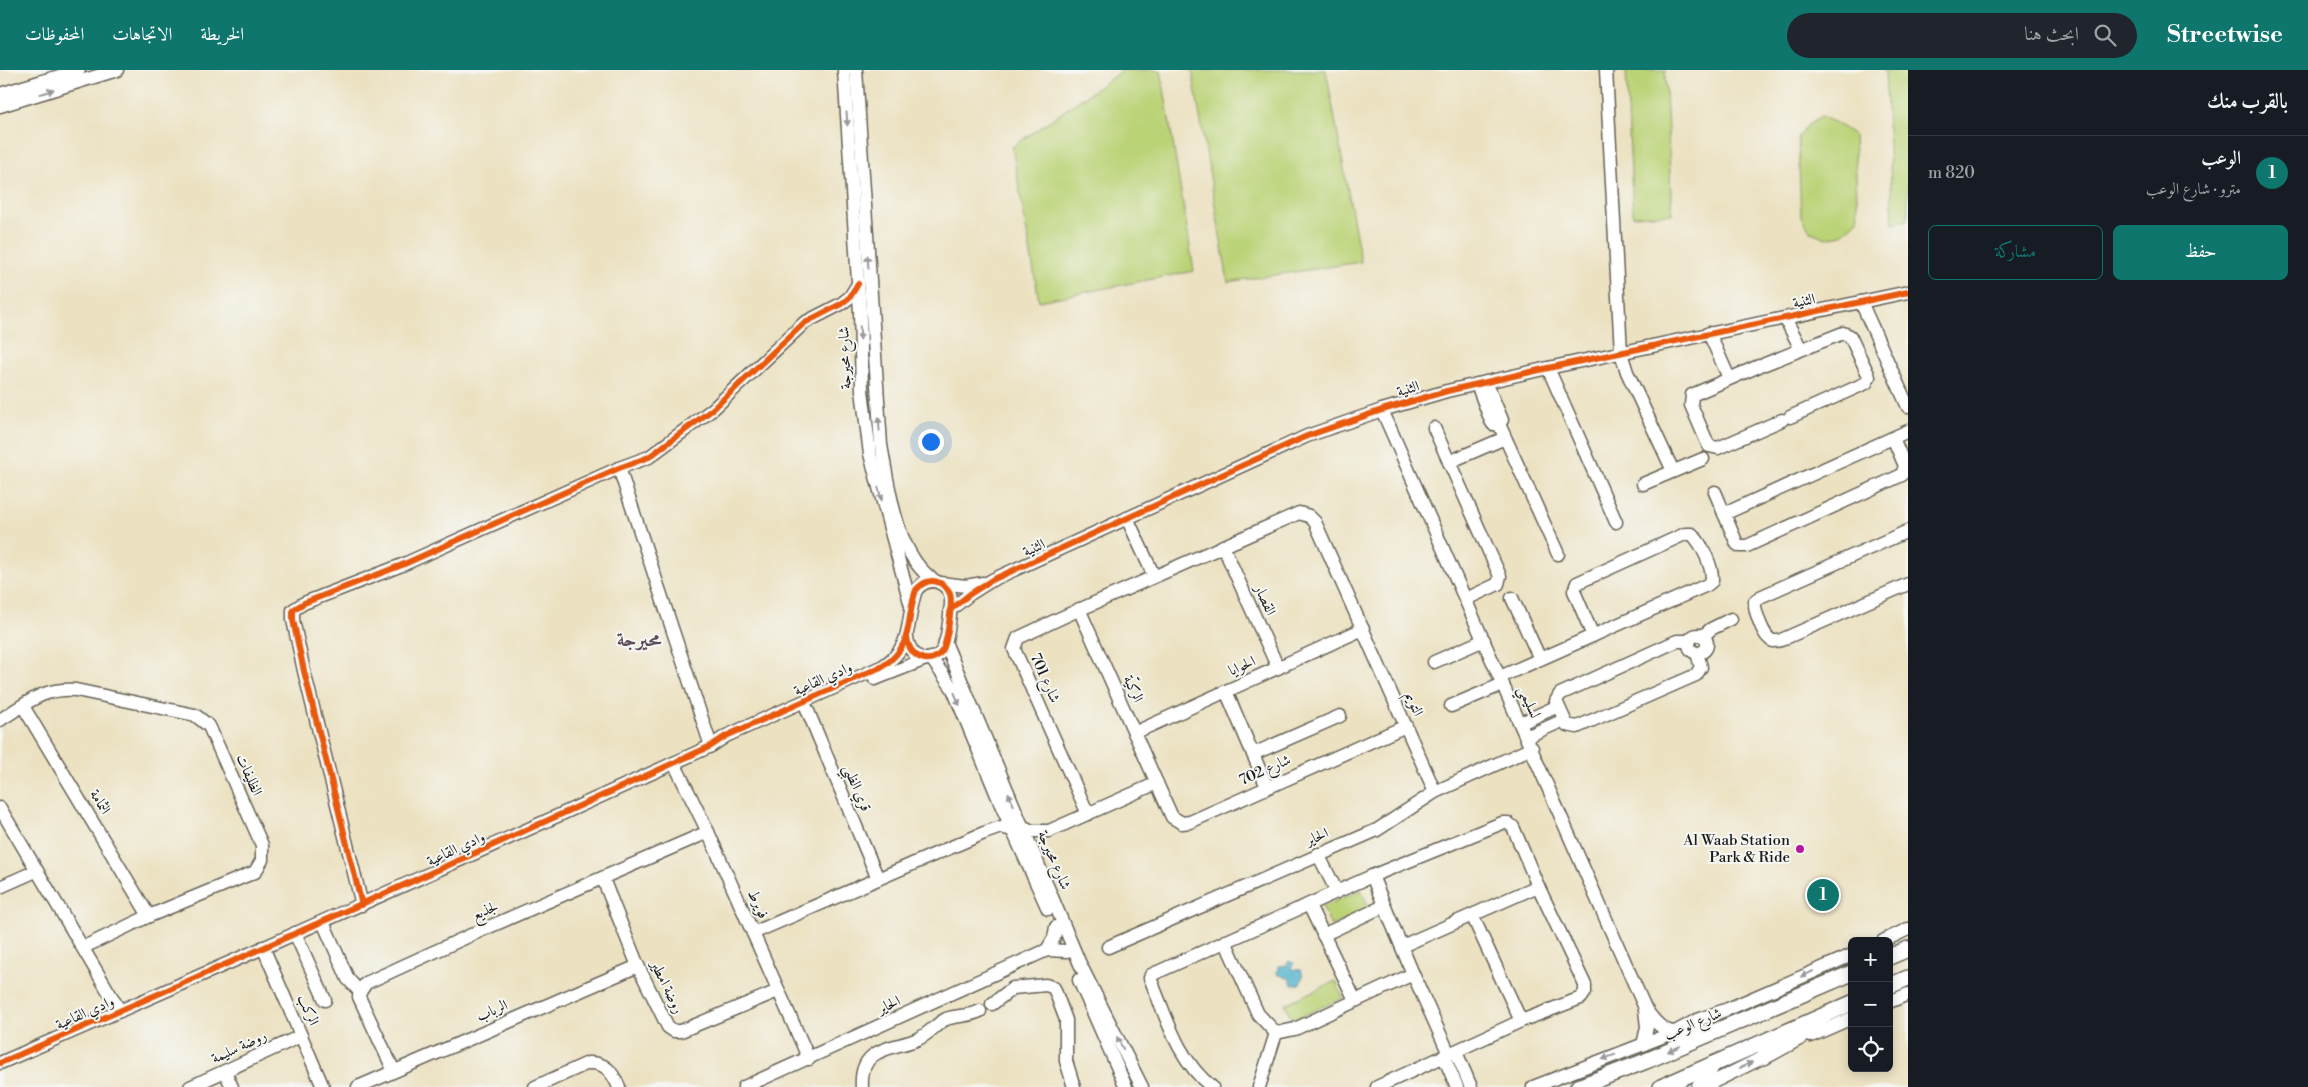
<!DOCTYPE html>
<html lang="ar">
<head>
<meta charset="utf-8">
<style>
  :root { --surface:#171b24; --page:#20242c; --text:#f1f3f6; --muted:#9ea1a6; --line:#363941; --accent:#0f766e }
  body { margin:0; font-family:"Libre Bodoni",Amiri,serif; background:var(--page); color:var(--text); direction:rtl }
  .controls { position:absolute; right:15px; bottom:15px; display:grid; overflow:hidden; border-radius:8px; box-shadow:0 2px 12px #0003 }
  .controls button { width:45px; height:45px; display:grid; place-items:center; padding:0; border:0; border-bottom:1px solid var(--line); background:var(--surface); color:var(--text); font:25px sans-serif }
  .you { position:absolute; left:930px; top:371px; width:18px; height:18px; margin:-12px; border:4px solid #fff; border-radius:50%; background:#1a73e8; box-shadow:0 0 0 8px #1a73e833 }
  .badge { display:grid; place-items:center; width:32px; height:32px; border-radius:50%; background:var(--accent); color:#fff; font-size:16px; font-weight:700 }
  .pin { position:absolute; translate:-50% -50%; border:2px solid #fff; box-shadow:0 1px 5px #0006 }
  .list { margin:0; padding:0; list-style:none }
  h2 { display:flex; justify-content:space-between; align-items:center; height:65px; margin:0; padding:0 20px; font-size:21px }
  h2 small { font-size:16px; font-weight:400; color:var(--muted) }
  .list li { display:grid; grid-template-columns:32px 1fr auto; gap:15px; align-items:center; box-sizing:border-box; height:75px; padding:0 20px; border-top:1px solid var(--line) }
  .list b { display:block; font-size:19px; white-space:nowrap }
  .list p { margin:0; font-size:16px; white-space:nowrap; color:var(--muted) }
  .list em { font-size:16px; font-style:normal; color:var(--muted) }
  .actions { display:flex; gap:10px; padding:15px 20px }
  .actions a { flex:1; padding:11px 0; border:1px solid var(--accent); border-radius:8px; text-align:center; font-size:18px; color:var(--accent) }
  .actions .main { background:var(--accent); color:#fff }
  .icon { flex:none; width:28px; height:28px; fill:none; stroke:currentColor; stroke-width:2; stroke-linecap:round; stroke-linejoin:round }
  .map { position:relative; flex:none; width:1908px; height:1017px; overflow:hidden; direction:ltr }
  header { display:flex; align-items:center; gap:30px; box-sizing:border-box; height:70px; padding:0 25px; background:var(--accent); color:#fff }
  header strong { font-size:24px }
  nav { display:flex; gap:28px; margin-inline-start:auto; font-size:18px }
  .search { width:350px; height:45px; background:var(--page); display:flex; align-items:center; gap:12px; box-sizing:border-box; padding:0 18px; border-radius:28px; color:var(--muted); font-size:19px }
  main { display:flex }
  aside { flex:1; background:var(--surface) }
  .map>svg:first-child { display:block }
</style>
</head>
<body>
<header>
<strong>Streetwise</strong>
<div class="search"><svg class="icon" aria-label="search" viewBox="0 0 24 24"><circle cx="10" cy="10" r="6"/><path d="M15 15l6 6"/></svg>ابحث هنا</div>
<nav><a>الخريطة</a><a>الاتجاهات</a><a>المحفوظات</a></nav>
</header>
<main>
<aside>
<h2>بالقرب منك<small></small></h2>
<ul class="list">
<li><span class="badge">1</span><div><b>الوعب</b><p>مترو · شارع الوعب</p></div><em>820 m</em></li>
</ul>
<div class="actions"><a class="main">حفظ</a><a>مشاركة</a></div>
</aside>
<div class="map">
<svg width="1908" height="1017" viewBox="0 0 1908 1017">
  <rect width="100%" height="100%" fill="#f6f6f2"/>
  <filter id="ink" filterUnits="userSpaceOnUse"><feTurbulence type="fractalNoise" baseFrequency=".02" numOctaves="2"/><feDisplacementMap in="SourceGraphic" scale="10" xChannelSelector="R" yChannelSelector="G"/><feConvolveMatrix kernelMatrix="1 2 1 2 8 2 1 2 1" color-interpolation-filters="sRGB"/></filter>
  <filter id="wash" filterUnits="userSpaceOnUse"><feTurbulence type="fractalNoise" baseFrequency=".0096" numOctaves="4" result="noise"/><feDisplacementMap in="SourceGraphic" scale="20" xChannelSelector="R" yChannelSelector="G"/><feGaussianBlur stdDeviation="1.12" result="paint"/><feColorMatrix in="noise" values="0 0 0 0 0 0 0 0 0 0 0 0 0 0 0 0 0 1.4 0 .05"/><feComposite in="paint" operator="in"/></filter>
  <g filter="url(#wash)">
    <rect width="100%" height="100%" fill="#ece2c2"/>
    <g fill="#bbd377" stroke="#6c784a">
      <path d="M1123 0H1161L1194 201 1039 231 1012 77Z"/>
      <path d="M1192 0H1326L1361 192 1228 212Z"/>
      <path d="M1626 0H1665L1672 144 1633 146Z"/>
      <path d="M1885 0H1908V150L1893 153Z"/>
      <path d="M1821 46 1836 53 1854 65 1858 149 1841 165 1826 168 1811 162 1801 148 1798 68 1808 55Z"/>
      <path d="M1361 820 1370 840 1331 856 1322 837Z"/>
      <path d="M1336 911 1343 928 1292 950 1285 934Z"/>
    </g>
    <path fill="#4eb0cd" stroke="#356674" d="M1288 891 1294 893 1292 896 1293 899 1301 900 1303 906 1300 914 1292 915 1290 909 1277 904 1278 896 1287 895Z"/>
  </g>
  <g filter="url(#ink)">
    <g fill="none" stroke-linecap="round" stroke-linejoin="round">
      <defs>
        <g id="minor">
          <path d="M844 0 860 241 862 320 870 384 911 536"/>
          <path d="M856 0 881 375C889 418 896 486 935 511"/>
          <path d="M1606 0 1621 283 1627 302 1673 401"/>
          <path d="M0 24 79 0"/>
          <path d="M0 36 117 0"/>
          <path d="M1861 232 1908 337"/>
          <path d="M1785 248 1801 279"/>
          <path d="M1709 263 1729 308"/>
          <path d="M1765 294 1843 263 1850 266 1868 304 1869 307 1866 313 1790 347"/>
          <path d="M1759 296 1692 325 1691 335 1707 372 1709 376 1718 378 1782 350"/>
          <path d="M1548 298 1616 452"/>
          <path d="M1477 314 1491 351 1493 354H1499L1502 350 1486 312"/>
          <path d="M1382 340 1645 938C1666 971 1678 962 1713 960"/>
          <path d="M1499 354 1558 484"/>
          <path d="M1434 358 1500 506 1498 514 1466 529"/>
          <path d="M1449 392 1505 368"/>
          <path d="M619 398 711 676"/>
          <path d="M1643 414 1703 389"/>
          <path d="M1715 422 1737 474 1740 476H1747L1902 405 1905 396 1893 368"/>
          <path d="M1724 444 1908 361"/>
          <path d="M1127 448 1154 506"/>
          <path d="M1908 461 1760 527 1755 531C1754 539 1763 568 1773 571 1774 571 1780 571 1781 570L1908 514"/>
          <path d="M1223 476 1278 598"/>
          <path d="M940 513 966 516 983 513"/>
          <path d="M1512 528 1540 589"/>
          <path d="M1079 539 1172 747 1182 753 1190 752 1406 656"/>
          <path d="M950 540 970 524 992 510 1307 366 1382 340 1447 321 1548 298 1908 222"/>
          <circle cx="1698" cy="574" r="9"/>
          <path d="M1703 566 1711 559 1731 549"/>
          <path d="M1690 571H1677L1560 624 1556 631 1567 655 1577 657 1696 605 1701 597 1697 583"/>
          <path d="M945 572 1080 894 1142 1017"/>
          <path d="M931 588 953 619 1002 737 1048 839"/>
          <path d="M1434 592 1484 570"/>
          <path d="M1500 607 1707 515 1712 511C1713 497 1702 474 1692 464H1685L1577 513 1574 521 1593 566"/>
          <path d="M875 609 926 589"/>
          <path d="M1226 621 1267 717"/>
          <path d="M23 636 149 846"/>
          <path d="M1451 636 1503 614"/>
          <path d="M807 639 878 809"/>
          <path d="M0 650C28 633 41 618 76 620L195 645 209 656 262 775V790L255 802 149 846 84 877"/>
          <path d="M1521 653 1558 636"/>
          <path d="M1134 663 1363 559"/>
          <path d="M1526 667 1564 650"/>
          <path d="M1253 684 1340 646"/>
          <path d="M674 693 708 762 809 989"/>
          <path d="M0 738 120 941"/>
          <path d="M1088 744 1014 579 1018 568 1065 546 1299 443 1309 446 1315 452 1435 722"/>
          <path d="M1022 756 1032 761H1049L1157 713"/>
          <path d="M1318 784 1337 822"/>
          <path d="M1372 806 1413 904"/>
          <path d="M603 809 638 896 668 957 674 961H681L778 921"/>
          <path d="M0 817 36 801"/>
          <path d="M362 835 304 601 293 550V540L304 533 402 495 619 398 649 387 713 339 804 253 841 234 850 227 858 214"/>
          <path d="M1309 835 1355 930"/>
          <path d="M1472 845 1521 951"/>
          <path d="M323 852 348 909 360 922"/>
          <path d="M295 863 325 930"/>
          <path d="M753 863 984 763 1001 757 1012 760"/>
          <path d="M1323 865 1384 836"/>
          <path d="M1225 871 1258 944 1276 963 1295 959 1413 904 1449 984"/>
          <path d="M1883 871 1908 859"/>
          <path d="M1402 876 1538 816"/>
          <path d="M263 877 323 1017"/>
          <path d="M1108 877 1377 760 1435 722 1532 678"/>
          <path d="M1047 880 1054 868 1056 857"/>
          <path d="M1079 910 1126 1017"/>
          <path d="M1889 932 1908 924"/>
          <path d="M992 934 1013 918 1046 915 1054 918 1066 950V991L1074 1017"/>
          <path d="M1811 966 1852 948"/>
          <path d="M1643 975 1647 957 1645 940"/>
          <path d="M1456 982 1471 1017"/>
          <path d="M1444 987 1457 1017"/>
          <path d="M0 993C238 890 475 784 711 676L726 666 883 596C915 575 905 551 916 520 922 513 930 508 940 513 944 515 948 519 950 524 953 532 947 574 942 581 929 598 908 586 907 567"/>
          <path d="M394 1001 359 927 360 922 366 913 482 860 708 762"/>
          <path d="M225 1002 232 1017"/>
          <path d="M190 1017 301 966"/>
          <path d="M358 1017 638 896"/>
          <path d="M535 1017 588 993C606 992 612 1002 619 1017"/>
          <path d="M744 1017 1047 880 1067 881"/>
          <path d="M862 1017C859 976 892 980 918 969 929 964 936 954 946 949 957 945 968 947 980 941"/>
          <path d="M1212 1017C1178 991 1166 946 1150 908L1151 905 1372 806 1502 753H1508L1513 757 1538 816 1585 915V922L1581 928 1521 951 1377 1017"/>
          <path d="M1259 1017 1276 963"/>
          <path d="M1533 1017 1675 962 1697 950 1728 939 1852 885"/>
          <path d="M1703 1017 1772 983"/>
        </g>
        <g id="major">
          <path d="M1889 887 1908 879"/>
          <path d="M1889 916 1908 908"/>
          <path d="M1764 987 1820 956"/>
          <path d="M1578 1017 1646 991 1852 903"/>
          <path d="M1661 1017 1852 933"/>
          <path d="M1699 1017 1713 994"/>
        </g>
      </defs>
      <use href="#minor" stroke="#656156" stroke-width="15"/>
      <use href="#major" stroke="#656156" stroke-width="18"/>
      <use href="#minor" stroke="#fff" stroke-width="12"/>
      <use href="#major" stroke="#fff" stroke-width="15"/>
      <defs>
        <g id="cycleway">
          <path d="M950 540 970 524 992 510 1307 366 1382 340 1447 321 1548 298 1908 222"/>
          <path d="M362 835 304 601 293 550V540L304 533 402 495 619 398 649 387 713 339 804 253 841 234 850 227 858 214"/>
          <path d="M0 993C238 890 475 784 711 676L726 666 883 596C915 575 905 551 916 520 922 513 930 508 940 513 944 515 948 519 950 524 953 532 947 574 942 581 929 598 908 586 907 567"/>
        </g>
      </defs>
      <use href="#cycleway" stroke="#f6f6f2" stroke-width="9"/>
      <use href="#cycleway" stroke="#e8590c" stroke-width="6"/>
    </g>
    <defs><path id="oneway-solid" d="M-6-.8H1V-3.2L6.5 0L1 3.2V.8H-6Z" transform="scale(1.25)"/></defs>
    <g fill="#999">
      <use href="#oneway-solid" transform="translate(47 22) rotate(-17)"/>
      <use href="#oneway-solid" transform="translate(847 49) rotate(86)"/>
      <use href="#oneway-solid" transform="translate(868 192) rotate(-94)"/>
      <use href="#oneway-solid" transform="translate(860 263) rotate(88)"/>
      <use href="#oneway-solid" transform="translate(879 354) rotate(-95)"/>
      <use href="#oneway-solid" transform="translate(880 424) rotate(76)"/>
      <use href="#oneway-solid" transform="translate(957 629) rotate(68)"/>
      <use href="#oneway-solid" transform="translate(1011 729) rotate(-113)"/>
      <use href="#oneway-solid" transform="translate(1807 904) rotate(156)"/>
      <use href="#oneway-solid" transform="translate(1120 973) rotate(-117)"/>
      <use href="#oneway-solid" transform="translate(1674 979) rotate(156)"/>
      <use href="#oneway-solid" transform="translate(1609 987) rotate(160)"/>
      <use href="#oneway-solid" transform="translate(1746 995) rotate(-26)"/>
    </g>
  </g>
  <circle fill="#b5179e" stroke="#f6f6f2" stroke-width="2" cx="1800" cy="779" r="5"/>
  <g text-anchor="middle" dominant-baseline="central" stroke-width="4" stroke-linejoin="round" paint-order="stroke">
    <g font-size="15" fill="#1c1c1c" stroke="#f6f6f2">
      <text transform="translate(1804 231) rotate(-12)">الثنية</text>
      <text transform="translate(845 288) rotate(-92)">شارع محيرجة</text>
      <text transform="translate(1408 319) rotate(-16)">الثنية</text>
      <text transform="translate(1034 478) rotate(-25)">الثنية</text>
      <text transform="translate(1265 530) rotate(66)">القصار</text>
      <text transform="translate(1242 596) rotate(-24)">الحوايا</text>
      <text transform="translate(1045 608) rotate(66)">شارع 701</text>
      <text transform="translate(823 609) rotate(-24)">وادي القاعية</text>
      <text transform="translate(1133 619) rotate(66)">الركيّة</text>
      <text transform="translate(1529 632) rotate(66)">لسليمي</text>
      <text transform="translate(1414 634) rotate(66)">التويم</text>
      <text transform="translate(1265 700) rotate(-24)">شارع 702</text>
      <text transform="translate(249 705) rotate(66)">الظليفات</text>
      <text transform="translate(857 718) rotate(67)">قري الظبي</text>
      <text transform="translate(100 732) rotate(59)">الثمامة</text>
      <text transform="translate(1317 767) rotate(-23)">الحاير</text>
      <text transform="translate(456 779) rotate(-25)">وادي القاعية</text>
      <text transform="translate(1054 790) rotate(67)">شارع محيرجة</text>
      <text transform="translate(758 834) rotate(66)">فويرط</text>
      <text transform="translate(485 841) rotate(-23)">لجذيع</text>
      <text transform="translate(667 917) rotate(64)">روضة امطير</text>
      <text transform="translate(889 935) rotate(-25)">الحاير</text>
      <text transform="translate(308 940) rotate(67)">الركب</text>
      <text transform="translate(492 941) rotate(-23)">الرباب</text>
      <text transform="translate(85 943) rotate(-24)">وادي القاعية</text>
      <text transform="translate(1693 954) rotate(-23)">شارع الوعب</text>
      <text transform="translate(239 977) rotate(-25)">روضة سليمة</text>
    </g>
    <g font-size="15" fill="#1c1c1c" stroke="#f6f6f2" text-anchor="end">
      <text x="1790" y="770">Al Waab Station<tspan x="1790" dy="17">Park &amp; Ride</tspan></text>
    </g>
    <g font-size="20" font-weight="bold" fill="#5d4d5a" stroke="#f6f6f2">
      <text x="639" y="570">محيرجة</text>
    </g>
  </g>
</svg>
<div class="controls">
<button>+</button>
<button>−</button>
<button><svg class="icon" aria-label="locate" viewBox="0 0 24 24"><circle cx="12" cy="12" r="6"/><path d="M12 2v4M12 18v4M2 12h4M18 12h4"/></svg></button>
</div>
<div class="you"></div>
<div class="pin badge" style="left:1823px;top:825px">1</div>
</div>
</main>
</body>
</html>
